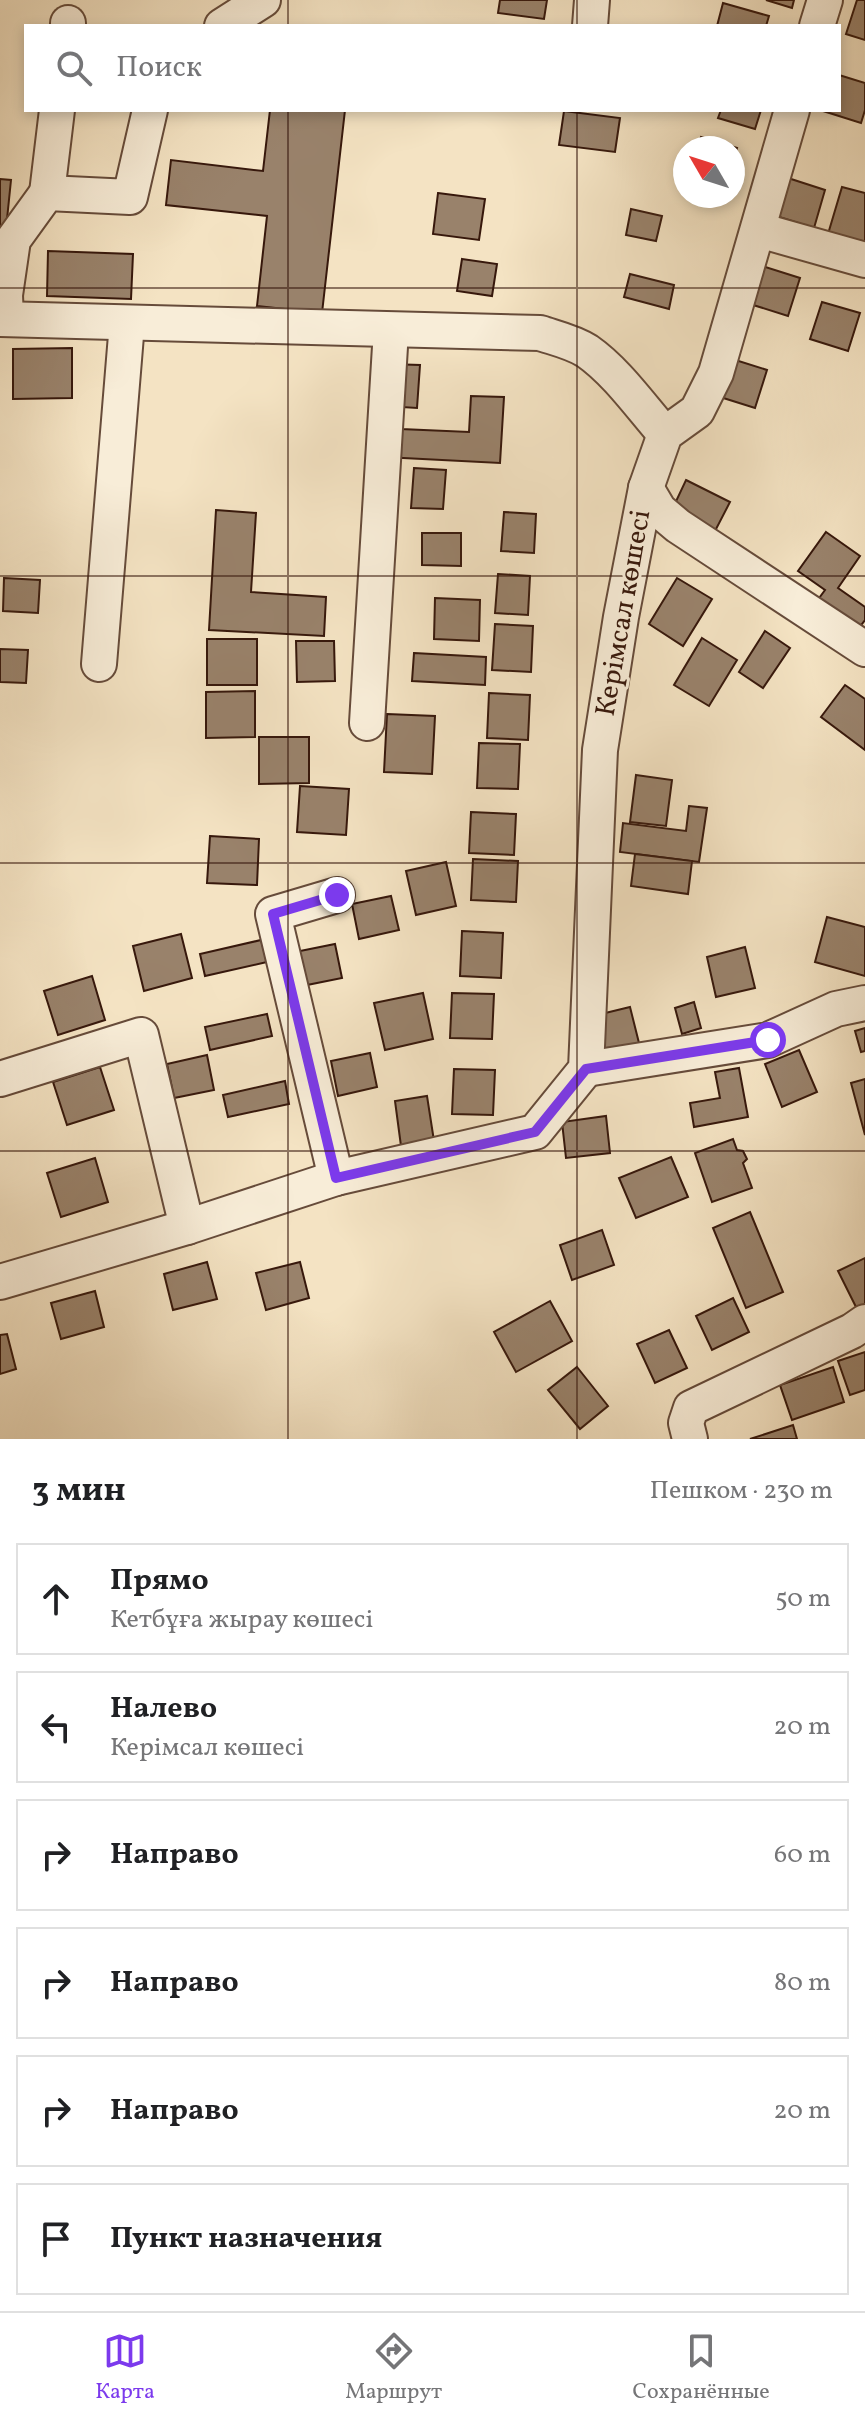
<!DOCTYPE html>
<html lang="ru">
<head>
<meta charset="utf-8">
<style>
  :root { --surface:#fff; --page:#f2f2f2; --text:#202124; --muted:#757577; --line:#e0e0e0; --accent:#7c3aed }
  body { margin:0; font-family:Vollkorn,serif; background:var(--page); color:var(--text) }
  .compass { position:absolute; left:673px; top:136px; width:72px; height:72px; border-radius:50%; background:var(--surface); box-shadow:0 4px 12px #0003; rotate:309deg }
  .stop { position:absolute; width:24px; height:24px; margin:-18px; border:6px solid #7c3aed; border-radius:50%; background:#fff }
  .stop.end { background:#7c3aed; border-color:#fff; box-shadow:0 2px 8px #0008 }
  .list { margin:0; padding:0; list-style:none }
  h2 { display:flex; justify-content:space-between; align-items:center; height:104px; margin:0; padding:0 32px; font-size:34px }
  h2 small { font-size:26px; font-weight:400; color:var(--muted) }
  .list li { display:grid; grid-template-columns:52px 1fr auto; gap:24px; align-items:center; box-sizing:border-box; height:112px; margin:0 16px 16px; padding:0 16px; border:2px solid var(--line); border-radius:0px }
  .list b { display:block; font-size:30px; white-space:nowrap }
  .list p { margin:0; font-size:26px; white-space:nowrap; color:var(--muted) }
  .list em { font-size:26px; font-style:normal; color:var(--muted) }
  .icon { flex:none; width:44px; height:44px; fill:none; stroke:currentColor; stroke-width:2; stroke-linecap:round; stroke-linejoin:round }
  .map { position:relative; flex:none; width:865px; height:1439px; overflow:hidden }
  .search { position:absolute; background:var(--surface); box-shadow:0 4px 12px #0003; left:24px; right:24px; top:24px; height:88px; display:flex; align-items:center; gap:20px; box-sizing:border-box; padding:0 28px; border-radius:0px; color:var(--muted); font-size:30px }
  .sheet { height:872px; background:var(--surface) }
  nav { display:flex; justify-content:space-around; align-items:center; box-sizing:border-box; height:112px; border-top:2px solid var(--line); background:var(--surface); font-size:22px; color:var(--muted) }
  nav a { display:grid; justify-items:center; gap:4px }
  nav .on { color:var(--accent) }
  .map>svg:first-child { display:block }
</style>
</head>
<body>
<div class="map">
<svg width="865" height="1439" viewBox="0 0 865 1439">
  <rect width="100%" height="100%" fill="#f4e3c3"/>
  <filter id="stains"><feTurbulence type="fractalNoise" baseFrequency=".0025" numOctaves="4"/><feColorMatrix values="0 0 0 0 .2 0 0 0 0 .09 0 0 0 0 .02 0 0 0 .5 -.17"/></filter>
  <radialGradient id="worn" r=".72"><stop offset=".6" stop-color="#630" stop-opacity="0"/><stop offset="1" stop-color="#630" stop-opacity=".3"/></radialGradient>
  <g fill="#99826b" stroke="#37180c" stroke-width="2">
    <path d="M500 0H547L544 19 498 13Z"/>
    <path d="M766 0H794L792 8Z"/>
    <path d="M857 0H865V40L846 34Z"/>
    <path d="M723 3 769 16 766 26H717Z"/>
    <path d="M839 75 865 83V110L861 123 823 111 839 110Z"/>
    <path d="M270 110H345L322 313 257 306 267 216 166 205 171 160 263 171Z"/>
    <path d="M721 110H761L755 129 718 118Z"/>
    <path d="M564 111 620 118 615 152 559 145Z"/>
    <path d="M701 137 737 148 733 161V148H697Z"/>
    <path d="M788 178 825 190 814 228 776 216Z"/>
    <path d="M0 179 11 180 6 229 0 228Z"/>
    <path d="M842 187 865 193V244L828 234Z"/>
    <path d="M438 193 485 199 479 240 433 234Z"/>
    <path d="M631 209 662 216 656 241 626 235Z"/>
    <path d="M48 251 133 254 131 299 47 296Z"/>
    <path d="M462 259 497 264 492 296 457 291Z"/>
    <path d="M762 266 800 278 788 316 750 304Z"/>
    <path d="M630 274 674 285 669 309 624 297Z"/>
    <path d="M822 302 860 313 848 351 810 339Z"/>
    <path d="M72 348V398L13 399V349Z"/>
    <path d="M729 358 767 370 755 408 717 396Z"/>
    <path d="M389 364 420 365 417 408 402 407 401 429 469 432 471 396 504 397 500 463 384 457Z"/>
    <path d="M414 468 446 470 443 509 411 508Z"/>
    <path d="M686 480 730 502 714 533 671 512Z"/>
    <path d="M216 510 256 513 251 592 326 597 324 636 209 630Z"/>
    <path d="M504 512 536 514 534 553 501 551Z"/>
    <path d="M826 532 860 556 838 588 865 607V620L855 633 814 605 825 590 798 571Z"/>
    <path d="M422 533H461V566L422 565Z"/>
    <path d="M498 574 530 576 528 615 495 613Z"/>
    <path d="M4 578 40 580 38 613 3 611Z"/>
    <path d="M677 578 712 599 683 646 649 624Z"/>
    <path d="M435 598 480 600 479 641 434 639Z"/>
    <path d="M495 624 533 626 531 672 492 670Z"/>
    <path d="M765 631 790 648 763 688 739 672Z"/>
    <path d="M702 638 737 660 709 706 674 685Z"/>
    <rect x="207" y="639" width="50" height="46"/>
    <path d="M296 641H334L335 681 297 682Z"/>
    <path d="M0 649 28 650 26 683 0 682Z"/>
    <path d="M414 653 486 657 485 685 412 681Z"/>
    <path d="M845 685 865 699V750L821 717Z"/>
    <path d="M255 691V737L206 738V692Z"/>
    <path d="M489 693 530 695 528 740 487 738Z"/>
    <path d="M387 714 435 716 432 774 384 772Z"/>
    <path d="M259 737H309V783L259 784Z"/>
    <path d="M479 743 520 744 518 789 477 788Z"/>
    <path d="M636 775 672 780 666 826 630 822Z"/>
    <path d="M300 786 349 789 346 835 297 832Z"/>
    <path d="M689 806 707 808 699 862 620 852 623 823 686 831Z"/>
    <path d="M471 812 516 814 514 855 469 853Z"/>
    <path d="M210 836 259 839 257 885 207 883Z"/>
    <path d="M635 854 692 861 688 894 631 886Z"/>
    <path d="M473 859 518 861 516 902 471 900Z"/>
    <path d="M446 862 456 906 416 915 406 871Z"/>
    <path d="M391 896 399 930 359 939 352 904Z"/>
    <path d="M827 917 865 927V976L815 962Z"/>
    <path d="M462 931 503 933 501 978 460 976Z"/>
    <path d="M181 934 192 978 144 991 133 946Z"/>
    <path d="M261 940 267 962 205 976 200 954Z"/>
    <path d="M335 944 342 978 302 986 295 952Z"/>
    <path d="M745 947 755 988 716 997 707 957Z"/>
    <path d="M92 976 105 1020 58 1035 44 991Z"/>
    <path d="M423 993 433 1039 385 1050 374 1003Z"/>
    <path d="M452 993 494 994 492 1039 450 1038Z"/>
    <path d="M694 1002 701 1028 682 1034 675 1008Z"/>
    <path d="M630 1007 640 1047 606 1055 597 1015Z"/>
    <path d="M267 1014 272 1036 210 1050 205 1027Z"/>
    <path d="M865 1028V1051L861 1052 855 1031Z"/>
    <path d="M799 1050 817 1092 782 1107 765 1064Z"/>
    <path d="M370 1053 377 1087 338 1096 331 1061Z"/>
    <path d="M207 1055 214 1090 174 1098 167 1064Z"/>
    <path d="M100 1067 114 1110 67 1125 53 1082Z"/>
    <path d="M739 1068 748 1117 694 1127 690 1103 720 1098 715 1072Z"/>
    <path d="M454 1069 495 1070 493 1115 452 1114Z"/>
    <path d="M865 1079V1135L851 1083Z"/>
    <path d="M285 1081 289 1104 228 1117 223 1095Z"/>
    <path d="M427 1096 434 1141 401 1146 395 1101Z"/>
    <path d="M606 1116 610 1153 566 1158 562 1122Z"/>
    <path d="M733 1139 737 1150 743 1151 747 1159 743 1163 752 1188 712 1202 695 1153Z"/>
    <path d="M671 1157 688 1197 636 1218 619 1178Z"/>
    <path d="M95 1158 108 1202 61 1217 47 1173Z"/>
    <path d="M750 1212 783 1292 746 1308 713 1228Z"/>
    <path d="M602 1230 614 1265 572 1280 560 1245Z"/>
    <path d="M865 1258V1312L860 1315 838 1271Z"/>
    <path d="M207 1262 217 1299 173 1310 164 1274Z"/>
    <path d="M300 1262 309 1298 266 1310 256 1273Z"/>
    <path d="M95 1291 104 1327 61 1339 51 1303Z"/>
    <path d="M733 1298 749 1332 712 1350 696 1316Z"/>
    <path d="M550 1301 572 1341 516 1372 494 1332Z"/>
    <path d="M669 1330 687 1368 655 1383 637 1344Z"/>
    <path d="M7 1334 16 1369 0 1374V1335Z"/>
    <path d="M865 1352V1390L850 1395 838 1361Z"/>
    <path d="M577 1367 608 1406 580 1429 548 1390Z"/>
    <path d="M833 1367 844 1402 792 1420 780 1385Z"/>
    <path d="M793 1425 797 1439H750Z"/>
  </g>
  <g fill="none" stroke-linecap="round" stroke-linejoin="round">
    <defs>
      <g id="minor">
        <path d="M68 26V23"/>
        <path d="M222 26 263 0"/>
        <path d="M590 26 592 0"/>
        <path d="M817 26 825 0"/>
        <path d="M47 193 57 110"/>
        <path d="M759 230 865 260"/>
        <path d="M0 319 540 333C555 338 573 342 587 351 617 372 641 407 665 434"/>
        <path d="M6 319 5 295 13 240 47 193 130 197 150 110"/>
        <path d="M646 488 659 510 678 526 865 649"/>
        <path d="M99 664 127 323"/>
        <path d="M367 723 391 330"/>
        <path d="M586 1069 768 1040 836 1009 865 1003"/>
        <path d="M0 1079 141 1035 187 1227"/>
        <path d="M336 1178 273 914 337 895"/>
        <path d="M0 1282 187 1227 336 1178 535 1132 586 1069 600 750 621 617 646 488 665 434 697 411 716 373 792 110"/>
        <path d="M690 1439 686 1423 691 1408 852 1331 865 1322"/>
      </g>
    </defs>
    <use href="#minor" stroke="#664b3a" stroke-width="38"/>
    <use href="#minor" stroke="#f8edd8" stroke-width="34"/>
  </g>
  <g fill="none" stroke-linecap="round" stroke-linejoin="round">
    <path stroke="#7c3aed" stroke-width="10" d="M337 895 273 914 336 1178 535 1132 586 1069 768 1040"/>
  </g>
  <path fill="none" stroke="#37180c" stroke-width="2" stroke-opacity="0.55" d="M288 0V26M577 0V26M288 110V1439M577 110V1439M0 288H865M0 576H865M0 863H865M0 1151H865"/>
  <g text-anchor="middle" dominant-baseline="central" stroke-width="6" stroke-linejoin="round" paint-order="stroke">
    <g font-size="28" fill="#37180c" stroke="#f8edd8">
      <text transform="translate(624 613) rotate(-80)">Керімсал көшесі</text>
    </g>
  </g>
  <rect width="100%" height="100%" filter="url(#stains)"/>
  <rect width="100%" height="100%" fill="url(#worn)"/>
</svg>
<svg class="compass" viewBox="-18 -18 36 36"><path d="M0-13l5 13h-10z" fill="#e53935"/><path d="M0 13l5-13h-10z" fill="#757577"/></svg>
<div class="stop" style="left:768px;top:1040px"></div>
<div class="stop end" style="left:337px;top:895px"></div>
<div class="search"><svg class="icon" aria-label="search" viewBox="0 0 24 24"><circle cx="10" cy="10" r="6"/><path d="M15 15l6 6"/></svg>Поиск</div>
</div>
<section class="sheet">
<h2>3 мин<small>Пешком · 230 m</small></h2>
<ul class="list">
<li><svg class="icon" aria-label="ahead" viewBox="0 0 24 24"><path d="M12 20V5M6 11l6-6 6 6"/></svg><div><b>Прямо</b><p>Кетбұға жырау көшесі</p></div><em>50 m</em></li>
<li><svg class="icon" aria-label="left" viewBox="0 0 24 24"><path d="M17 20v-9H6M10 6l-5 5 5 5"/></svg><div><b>Налево</b><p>Керімсал көшесі</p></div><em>20 m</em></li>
<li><svg class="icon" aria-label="right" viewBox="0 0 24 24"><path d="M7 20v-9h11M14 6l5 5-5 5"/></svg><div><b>Направо</b></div><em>60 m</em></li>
<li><svg class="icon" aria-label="right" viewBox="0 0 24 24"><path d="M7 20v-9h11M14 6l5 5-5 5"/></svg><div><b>Направо</b></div><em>80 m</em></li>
<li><svg class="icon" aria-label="right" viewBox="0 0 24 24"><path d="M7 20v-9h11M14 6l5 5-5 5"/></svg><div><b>Направо</b></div><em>20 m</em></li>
<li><svg class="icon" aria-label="arrive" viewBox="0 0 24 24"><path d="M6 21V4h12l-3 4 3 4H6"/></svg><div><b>Пункт назначения</b></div></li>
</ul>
</section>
<nav>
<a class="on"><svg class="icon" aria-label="map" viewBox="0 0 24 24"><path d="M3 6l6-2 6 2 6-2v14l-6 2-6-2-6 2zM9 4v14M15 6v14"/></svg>Карта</a>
<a><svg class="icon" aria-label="directions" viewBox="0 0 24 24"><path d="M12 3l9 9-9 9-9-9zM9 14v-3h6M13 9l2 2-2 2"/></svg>Маршрут</a>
<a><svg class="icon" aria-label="saved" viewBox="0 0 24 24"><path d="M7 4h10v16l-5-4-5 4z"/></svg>Сохранённые</a>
</nav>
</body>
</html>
